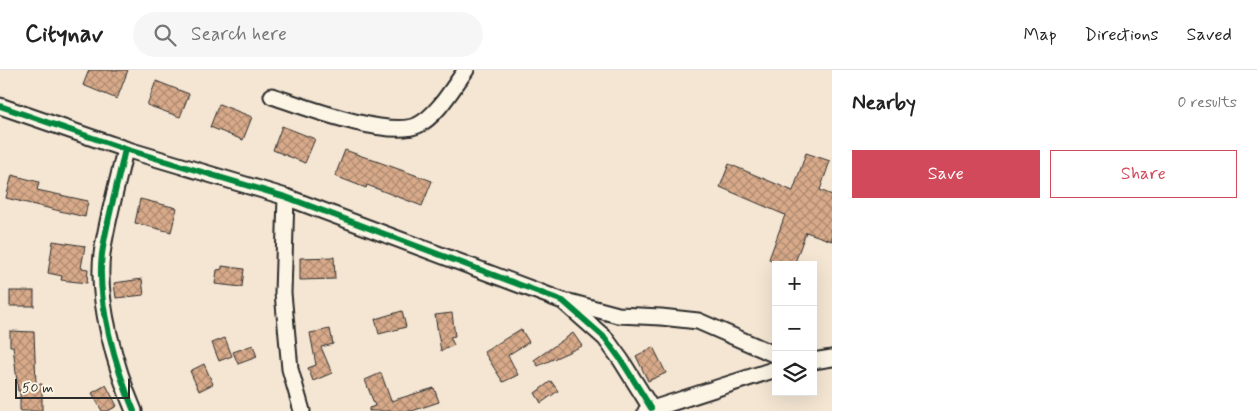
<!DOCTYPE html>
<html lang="en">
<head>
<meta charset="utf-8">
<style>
  :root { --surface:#fff; --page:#f6f6f6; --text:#222; --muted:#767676; --line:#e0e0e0; --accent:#d1495b }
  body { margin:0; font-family:Mynerve,sans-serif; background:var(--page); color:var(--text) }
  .controls { position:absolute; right:15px; bottom:15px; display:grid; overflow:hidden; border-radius:0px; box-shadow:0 5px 20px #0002 }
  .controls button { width:45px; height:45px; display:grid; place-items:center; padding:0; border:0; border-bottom:1px solid var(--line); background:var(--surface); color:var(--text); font:25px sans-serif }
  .scale { position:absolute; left:15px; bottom:12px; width:115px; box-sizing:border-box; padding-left:5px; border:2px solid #2b2b2b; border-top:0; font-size:14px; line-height:18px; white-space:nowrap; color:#2b2b2b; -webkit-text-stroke:4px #fcf5e5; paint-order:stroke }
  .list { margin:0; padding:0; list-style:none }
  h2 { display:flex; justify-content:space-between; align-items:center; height:65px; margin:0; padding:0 20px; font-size:21px }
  h2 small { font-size:16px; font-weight:400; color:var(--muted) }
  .actions { display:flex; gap:10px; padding:15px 20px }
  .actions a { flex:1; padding:11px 0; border:1px solid var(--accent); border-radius:0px; text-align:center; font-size:18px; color:var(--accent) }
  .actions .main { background:var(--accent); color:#fff }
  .icon { flex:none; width:28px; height:28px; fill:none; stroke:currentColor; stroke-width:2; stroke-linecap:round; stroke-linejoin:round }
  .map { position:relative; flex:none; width:832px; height:341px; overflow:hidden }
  header { display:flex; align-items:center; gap:30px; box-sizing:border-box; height:70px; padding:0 25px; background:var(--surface); border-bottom:1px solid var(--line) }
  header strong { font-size:24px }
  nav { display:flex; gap:28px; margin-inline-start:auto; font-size:18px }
  .search { width:350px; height:45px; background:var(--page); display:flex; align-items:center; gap:12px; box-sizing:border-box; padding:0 18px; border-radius:28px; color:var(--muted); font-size:19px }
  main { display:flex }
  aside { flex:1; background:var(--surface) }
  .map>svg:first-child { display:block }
</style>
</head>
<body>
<header>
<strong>Citynav</strong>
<div class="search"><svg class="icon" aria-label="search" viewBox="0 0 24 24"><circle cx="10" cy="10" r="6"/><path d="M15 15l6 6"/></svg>Search here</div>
<nav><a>Map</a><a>Directions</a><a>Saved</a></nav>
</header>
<main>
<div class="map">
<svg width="832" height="341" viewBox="0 0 832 341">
  <defs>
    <pattern id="building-cross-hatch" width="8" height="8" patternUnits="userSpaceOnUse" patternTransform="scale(1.25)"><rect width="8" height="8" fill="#d8aa8a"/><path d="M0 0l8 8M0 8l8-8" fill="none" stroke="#af8b71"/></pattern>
  </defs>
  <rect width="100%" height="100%" fill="#f5e6d3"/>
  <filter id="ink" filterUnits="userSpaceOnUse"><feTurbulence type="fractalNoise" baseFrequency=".02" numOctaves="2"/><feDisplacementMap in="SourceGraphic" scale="10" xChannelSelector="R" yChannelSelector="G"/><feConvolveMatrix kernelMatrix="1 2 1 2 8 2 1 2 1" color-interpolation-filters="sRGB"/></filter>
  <g filter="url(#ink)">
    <g fill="url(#building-cross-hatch)" stroke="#2b2b2b">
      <path d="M89 0H128L117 29 83 15Z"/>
      <path d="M156 11 189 24 180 47 147 35Z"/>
      <path d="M219 34 252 47 243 70 210 57Z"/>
      <path d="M282 56 315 69 305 93 273 80Z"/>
      <path d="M345 80 432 111 422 136 367 115 366 118 335 106Z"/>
      <path d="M806 83 830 91 820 120 832 125V171L806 162 794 195H784L769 189 785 145 720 117 729 94 793 121Z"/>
      <path d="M12 105 39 112 37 120 88 131 85 147 6 128Z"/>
      <path d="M140 129 177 138 171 162 135 153Z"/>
      <path d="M53 171 85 176 81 198 88 199 87 213 61 210 62 206 48 203Z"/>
      <path d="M334 187 335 209 300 210V188Z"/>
      <path d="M222 196 244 199 242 217 215 214 217 200 222 199Z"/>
      <path d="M142 209 144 225 116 228 114 213Z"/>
      <rect x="10" y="221" width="24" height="15"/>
      <path d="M402 241 406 257 379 264 375 249Z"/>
      <path d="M452 243 455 266 450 267 454 275 441 281 435 245Z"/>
      <path d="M330 259 333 274 321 277 332 303 313 311 308 298 316 295 310 263Z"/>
      <path d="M521 259 529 272 508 285 518 305 503 312 484 282Z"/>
      <path d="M10 261 34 262 36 314H42V341H20V321H18L13 276H10Z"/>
      <path d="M573 263 582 276 538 296 534 290Z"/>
      <path d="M225 268 232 286 219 291 212 273Z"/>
      <path d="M253 275 257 287 238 294 233 282Z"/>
      <path d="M653 277 666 303 648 311 636 286Z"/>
      <path d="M204 294 213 314 199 321 190 301Z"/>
      <path d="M381 303 391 331 434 318 439 332 412 341H369V338L375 336 365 310Z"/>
      <path d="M551 311 558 321 541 333 535 323Z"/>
      <path d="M106 315 117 336 108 341H102L92 323Z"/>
    </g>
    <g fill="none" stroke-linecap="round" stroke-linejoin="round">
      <defs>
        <g id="minor">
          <path d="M272 26C302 36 389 69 418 55 438 45 453 17 466 0"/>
          <path d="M0 36 125 79 286 127 563 231 605 268 621 290 651 338"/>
          <path d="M125 79C118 113 107 149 102 184 96 230 116 299 134 341"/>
          <path d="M286 127 283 223 290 299 302 341"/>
          <path d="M569 232 618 245 661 247 698 251 776 285"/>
          <path d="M813 291 832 288"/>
          <path d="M646 341 776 299"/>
        </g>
      </defs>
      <use href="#minor" stroke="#2b2b2b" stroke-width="19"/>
      <use href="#minor" stroke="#fcf5e5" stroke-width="15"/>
      <defs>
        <g id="cycleway">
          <path d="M0 36 125 79 286 127 563 231 605 268 621 290 651 338"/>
          <path d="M125 79C118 113 107 149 102 184 96 230 116 299 134 341"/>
        </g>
      </defs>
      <use href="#cycleway" stroke="#fcf5e5" stroke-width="9"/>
      <use href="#cycleway" stroke="#00873e" stroke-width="6"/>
    </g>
  </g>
</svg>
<div class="controls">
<button>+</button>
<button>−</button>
<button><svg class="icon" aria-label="layers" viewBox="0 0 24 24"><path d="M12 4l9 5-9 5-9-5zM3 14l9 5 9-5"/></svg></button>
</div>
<div class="scale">50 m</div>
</div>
<aside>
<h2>Nearby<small>0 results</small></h2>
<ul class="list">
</ul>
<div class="actions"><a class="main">Save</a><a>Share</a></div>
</aside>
</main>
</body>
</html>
